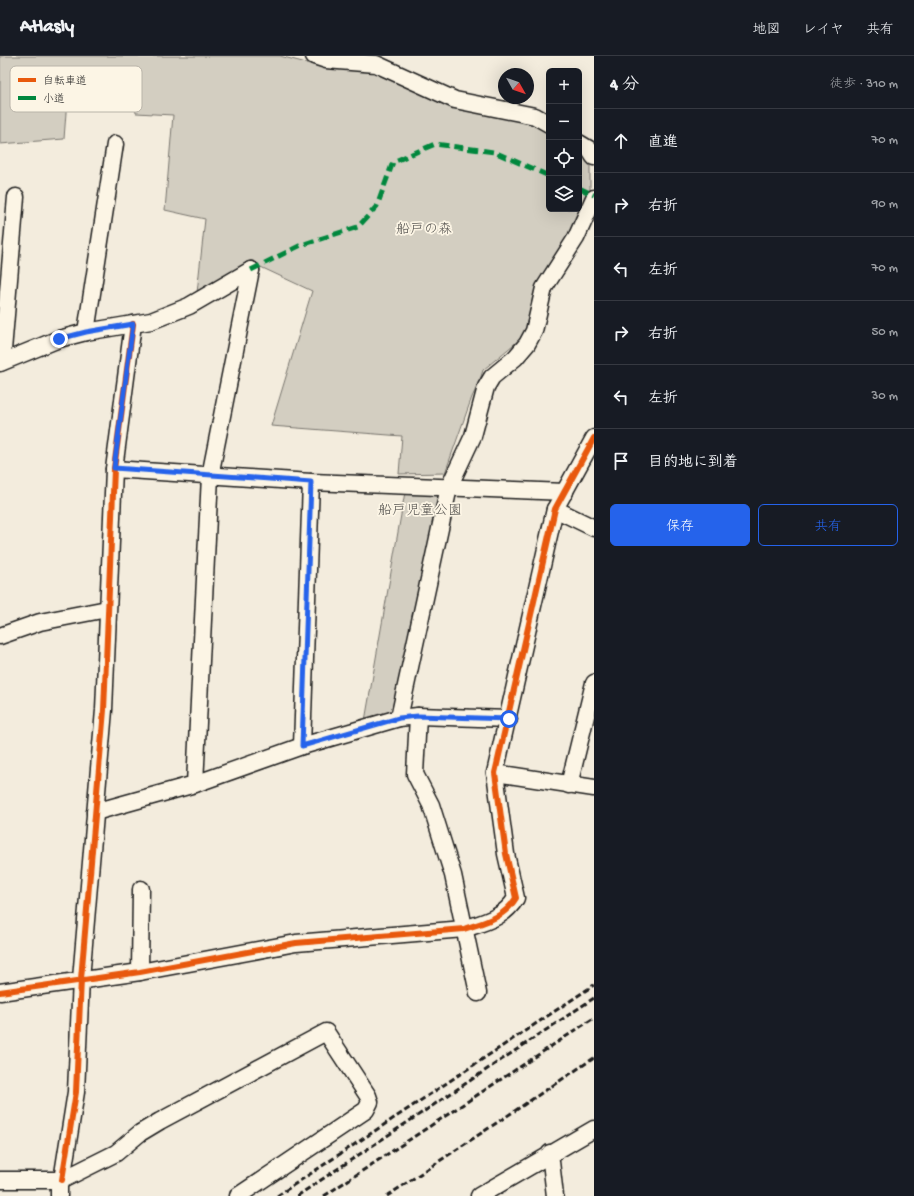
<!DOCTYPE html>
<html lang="ja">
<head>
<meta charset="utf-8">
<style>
  :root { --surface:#171b24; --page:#242831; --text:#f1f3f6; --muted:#9ea1a6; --line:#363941; --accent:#2563eb }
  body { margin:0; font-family:"Gochi Hand","Klee One",sans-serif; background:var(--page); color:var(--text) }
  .controls { position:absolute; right:12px; top:12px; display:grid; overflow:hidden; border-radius:6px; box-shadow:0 4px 16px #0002 }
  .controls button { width:36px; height:36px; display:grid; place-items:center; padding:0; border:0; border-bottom:1px solid var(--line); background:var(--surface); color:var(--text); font:20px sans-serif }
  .compass { position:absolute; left:498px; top:12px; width:36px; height:36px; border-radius:50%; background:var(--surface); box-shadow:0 4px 16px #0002; rotate:130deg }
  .stop { position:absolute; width:12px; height:12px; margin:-9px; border:3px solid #2563eb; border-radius:50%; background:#fff }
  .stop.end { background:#2563eb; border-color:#fff; box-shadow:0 1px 4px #0008 }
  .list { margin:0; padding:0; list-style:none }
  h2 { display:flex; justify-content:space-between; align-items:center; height:52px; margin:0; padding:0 16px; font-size:17px }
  h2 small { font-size:13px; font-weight:400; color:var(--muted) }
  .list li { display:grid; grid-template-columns:26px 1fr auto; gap:12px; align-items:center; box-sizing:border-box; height:64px; padding:0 16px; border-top:1px solid var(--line) }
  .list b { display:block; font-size:15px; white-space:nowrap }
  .list em { font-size:13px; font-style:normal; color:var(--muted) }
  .actions { display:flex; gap:8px; padding:12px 16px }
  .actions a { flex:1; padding:9px 0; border:1px solid var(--accent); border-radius:6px; text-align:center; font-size:14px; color:var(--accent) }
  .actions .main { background:var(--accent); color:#fff }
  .icon { flex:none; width:22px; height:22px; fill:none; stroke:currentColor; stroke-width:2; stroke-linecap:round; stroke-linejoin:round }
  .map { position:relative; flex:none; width:594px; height:1140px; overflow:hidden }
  header { display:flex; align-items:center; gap:24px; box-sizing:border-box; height:56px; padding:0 20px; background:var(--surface); border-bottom:1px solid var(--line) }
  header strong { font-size:19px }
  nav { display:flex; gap:22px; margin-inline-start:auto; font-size:14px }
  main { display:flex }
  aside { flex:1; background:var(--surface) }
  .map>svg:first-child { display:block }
</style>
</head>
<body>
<header>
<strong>Atlasly</strong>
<nav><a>地図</a><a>レイヤ</a><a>共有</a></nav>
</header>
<main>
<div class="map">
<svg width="594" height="1140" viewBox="0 0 594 1140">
  <rect width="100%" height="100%" fill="#f3ecdd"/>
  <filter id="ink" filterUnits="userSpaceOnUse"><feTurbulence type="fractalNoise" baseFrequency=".025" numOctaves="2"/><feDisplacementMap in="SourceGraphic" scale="8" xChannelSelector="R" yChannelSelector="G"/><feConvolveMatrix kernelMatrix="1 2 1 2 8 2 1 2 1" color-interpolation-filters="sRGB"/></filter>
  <g filter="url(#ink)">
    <g fill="#d3cec1" stroke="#78756e">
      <path d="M0 0H280L329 13H376L533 65 549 77V153H579V93L590 109V140L538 233 527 275 519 284 483 314 479 327 472 341 445 417 399 418 402 380 271 370 312 235 250 206 197 237 205 163 165 154 173 59 136 57 129 24 69 17 64 83 0 88Z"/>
      <path d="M444 435 395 658 365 665 405 436Z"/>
    </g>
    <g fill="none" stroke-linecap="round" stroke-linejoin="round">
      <defs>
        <g id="minor">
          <path d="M314 0 326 4 376 8 455 44 535 60 549 68"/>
          <path d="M579 87 589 93 594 101"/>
          <path d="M86 276 115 88"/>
          <path d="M2 306 16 141"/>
          <path d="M0 307 59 283 86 276 151 265 189 250 251 214"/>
          <path d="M114 413 311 426 565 436"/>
          <path d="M555 453 594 472"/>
          <path d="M0 580 40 566 107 553"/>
          <path d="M418 660 415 718 431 749 453 819 478 937"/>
          <path d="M399 662 449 431 473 380 486 331 492 321 515 302 527 288 534 275 544 232 576 182 594 142"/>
          <path d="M302 690 311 426"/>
          <path d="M495 717 594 732"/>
          <path d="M195 728 302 690 399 662 418 660 509 663"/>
          <path d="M569 729 594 627"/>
          <path d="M95 756 195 728 210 420 251 214"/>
          <path d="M140 916 141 833"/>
          <path d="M0 936 140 916 296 887 464 873C485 866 504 862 516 842L506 798 495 717 555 453 594 382"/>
          <path d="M550 1097 555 1140"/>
          <path d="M0 1124H62L116 1097 140 1077 160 1065 326 976 368 1040 370 1046 366 1054 238 1140"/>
          <path d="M59 1124V1140"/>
          <path d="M62 1124 76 1036 81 923 104 654 114 413 133 268"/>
          <path d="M479 1140 594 1073"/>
        </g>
      </defs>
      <use href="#minor" stroke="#1c1c1c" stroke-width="19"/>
      <use href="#minor" stroke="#fcf5e5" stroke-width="16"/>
      <g stroke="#1c1c1c" stroke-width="3" stroke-dasharray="6 3" stroke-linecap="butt">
        <path d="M277 1140 594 929"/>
        <path d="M297 1140 594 942"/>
        <path d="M324 1140 594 962"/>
        <path d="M387 1140 594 1002"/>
      </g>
      <g stroke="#00873e" stroke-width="5" stroke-dasharray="10 5" stroke-linecap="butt">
        <path d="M579 132 594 139"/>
        <path d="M251 214 301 189 358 171 377 150 393 106 435 88 494 96 549 120"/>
      </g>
      <defs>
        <g id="cycleway">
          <path d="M0 936 140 916 296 887 464 873C485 866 504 862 516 842L506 798 495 717 555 453 594 382"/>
          <path d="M62 1124 76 1036 81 923 104 654 114 413 133 268"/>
        </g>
      </defs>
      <use href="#cycleway" stroke="#fcf5e5" stroke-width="8"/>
      <use href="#cycleway" stroke="#e8590c" stroke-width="6"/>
    </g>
  </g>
  <g fill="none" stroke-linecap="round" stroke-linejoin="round" filter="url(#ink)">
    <path stroke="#2563eb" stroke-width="5" d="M59 283 86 276 133 268 114 412 311 426 302 690 399 662 418 660 509 663"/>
  </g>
  <g text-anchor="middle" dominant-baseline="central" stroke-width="3.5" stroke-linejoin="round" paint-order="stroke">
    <g font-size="14" fill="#53514e" stroke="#fcf5e5">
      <text x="424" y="174">船戸の森</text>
      <text x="420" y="455">船戸児童公園</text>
    </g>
  </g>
  <rect x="10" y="10" width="132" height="46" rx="6" fill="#fcf5e5" stroke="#b9b4a9" stroke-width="1"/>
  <rect x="18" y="22" width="18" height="4" fill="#e8590c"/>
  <rect x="18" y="40" width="18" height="4" fill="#00873e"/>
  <g font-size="11" fill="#1c1c1c">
    <text x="43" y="28">自転車道</text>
    <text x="43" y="46">小道</text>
  </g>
</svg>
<div class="controls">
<button>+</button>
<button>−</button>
<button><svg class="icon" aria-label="locate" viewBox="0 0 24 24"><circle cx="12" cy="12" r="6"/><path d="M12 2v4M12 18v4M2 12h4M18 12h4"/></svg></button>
<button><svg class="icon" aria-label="layers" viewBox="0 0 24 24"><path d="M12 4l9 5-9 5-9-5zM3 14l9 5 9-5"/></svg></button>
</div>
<svg class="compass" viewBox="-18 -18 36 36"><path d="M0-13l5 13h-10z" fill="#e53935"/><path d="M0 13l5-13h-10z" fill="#9ea1a6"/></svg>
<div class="stop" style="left:509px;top:663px"></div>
<div class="stop end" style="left:59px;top:283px"></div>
</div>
<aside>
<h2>4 分<small>徒歩 · 310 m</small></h2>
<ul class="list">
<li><svg class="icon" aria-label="ahead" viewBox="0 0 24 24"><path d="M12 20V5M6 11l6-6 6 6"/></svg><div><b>直進</b></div><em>70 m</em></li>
<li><svg class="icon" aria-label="right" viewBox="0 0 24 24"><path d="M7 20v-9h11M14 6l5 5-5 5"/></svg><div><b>右折</b></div><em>90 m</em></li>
<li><svg class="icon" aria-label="left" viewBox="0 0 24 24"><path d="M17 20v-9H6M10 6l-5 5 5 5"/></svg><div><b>左折</b></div><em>70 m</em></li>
<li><svg class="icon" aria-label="right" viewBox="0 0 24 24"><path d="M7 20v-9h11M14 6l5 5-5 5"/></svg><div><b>右折</b></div><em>50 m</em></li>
<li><svg class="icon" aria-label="left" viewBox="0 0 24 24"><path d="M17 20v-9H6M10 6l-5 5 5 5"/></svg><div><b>左折</b></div><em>30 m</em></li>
<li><svg class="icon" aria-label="arrive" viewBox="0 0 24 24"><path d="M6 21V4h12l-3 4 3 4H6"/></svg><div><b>目的地に到着</b></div></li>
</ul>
<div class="actions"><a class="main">保存</a><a>共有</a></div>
</aside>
</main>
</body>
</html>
